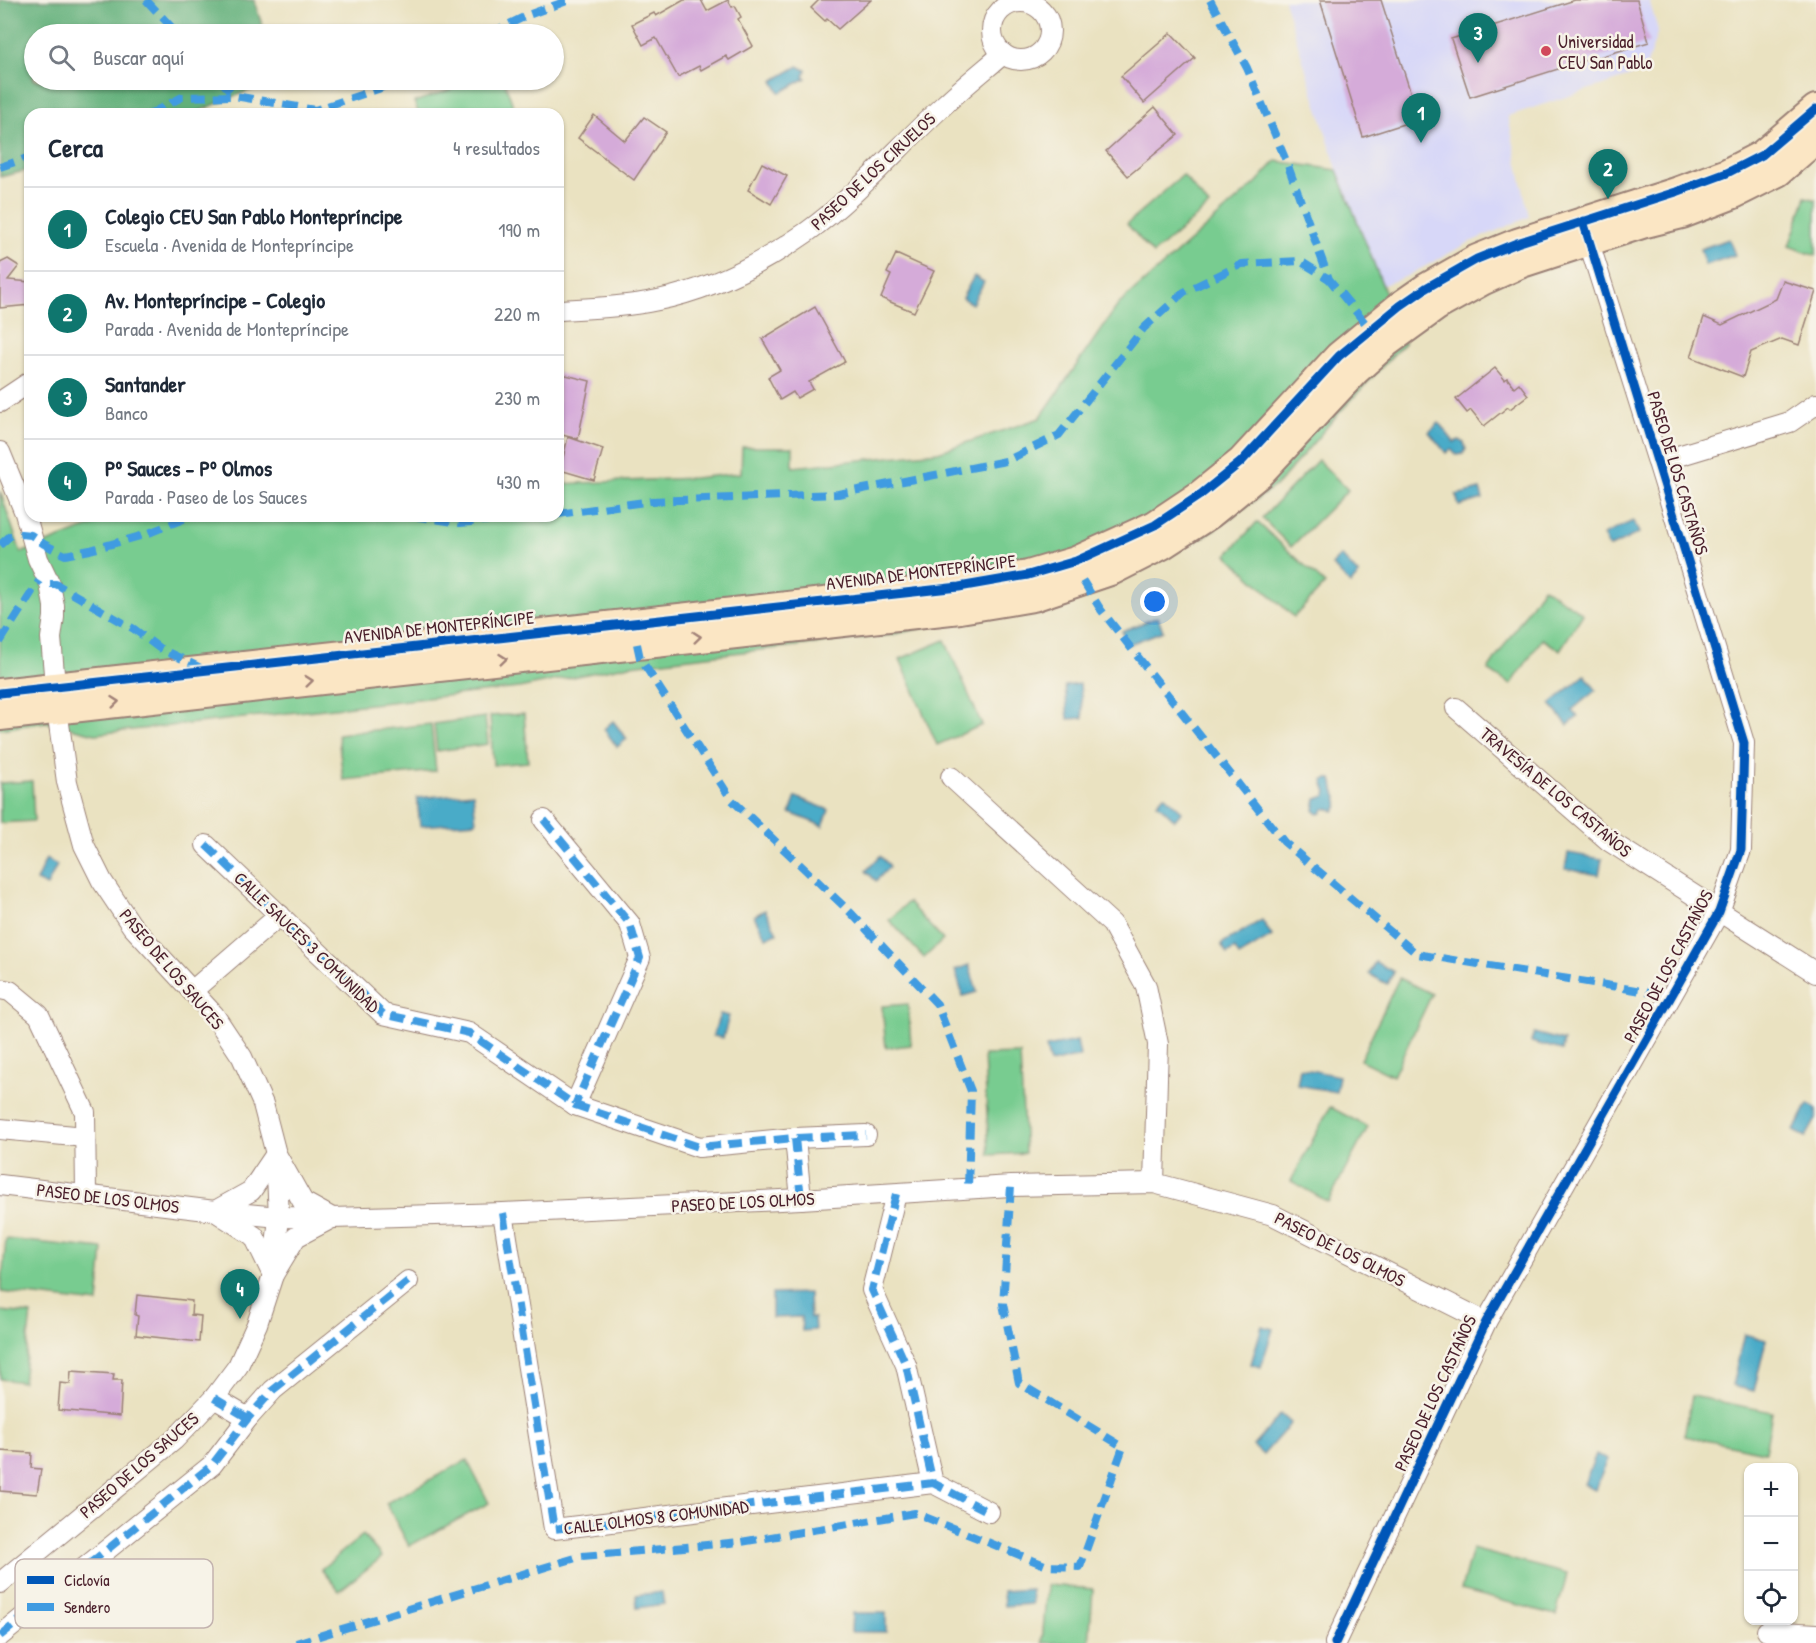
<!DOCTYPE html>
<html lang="es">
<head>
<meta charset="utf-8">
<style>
  :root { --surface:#fff; --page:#f2f2f3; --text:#1f2937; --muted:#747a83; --line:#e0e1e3; --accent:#0f766e }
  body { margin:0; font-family:"Patrick Hand",sans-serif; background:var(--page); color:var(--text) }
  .controls { position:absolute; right:18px; bottom:18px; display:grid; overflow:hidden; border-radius:12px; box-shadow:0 2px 4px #0004 }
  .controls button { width:54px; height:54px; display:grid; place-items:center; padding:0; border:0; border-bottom:2px solid var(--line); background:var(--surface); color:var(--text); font:30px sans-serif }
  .you { position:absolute; left:1155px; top:602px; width:21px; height:21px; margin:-15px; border:4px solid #fff; border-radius:50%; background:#1a73e8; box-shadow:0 0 0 9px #1a73e833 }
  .badge { display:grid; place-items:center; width:39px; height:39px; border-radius:50%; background:var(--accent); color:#fff; font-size:20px; font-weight:700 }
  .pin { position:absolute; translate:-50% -50px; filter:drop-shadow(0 2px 3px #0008) }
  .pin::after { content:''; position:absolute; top:32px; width:21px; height:18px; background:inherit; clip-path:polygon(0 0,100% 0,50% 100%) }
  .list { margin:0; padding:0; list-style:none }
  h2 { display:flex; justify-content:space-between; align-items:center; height:78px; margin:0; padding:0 24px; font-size:26px }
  h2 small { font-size:20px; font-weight:400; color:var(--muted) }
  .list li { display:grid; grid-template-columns:39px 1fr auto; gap:18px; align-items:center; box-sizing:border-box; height:84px; padding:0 24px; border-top:2px solid var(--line) }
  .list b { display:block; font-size:22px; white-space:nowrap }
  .list p { margin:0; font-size:20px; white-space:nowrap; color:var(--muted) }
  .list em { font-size:20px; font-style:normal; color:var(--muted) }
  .icon { flex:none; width:33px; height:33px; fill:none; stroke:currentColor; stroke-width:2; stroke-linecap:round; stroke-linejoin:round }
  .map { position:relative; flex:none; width:1816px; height:1643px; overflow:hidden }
  .search { position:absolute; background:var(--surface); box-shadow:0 2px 4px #0004; left:24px; top:24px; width:540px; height:66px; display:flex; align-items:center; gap:15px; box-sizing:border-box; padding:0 21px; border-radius:33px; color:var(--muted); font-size:22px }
  .panel { position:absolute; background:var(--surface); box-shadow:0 2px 4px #0004; left:24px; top:108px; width:540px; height:414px; border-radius:18px }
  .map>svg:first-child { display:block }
</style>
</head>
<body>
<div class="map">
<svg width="1816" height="1643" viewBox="0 0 1816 1643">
  <rect width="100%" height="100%" fill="#f7f3e8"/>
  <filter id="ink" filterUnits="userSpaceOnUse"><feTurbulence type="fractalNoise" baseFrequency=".0167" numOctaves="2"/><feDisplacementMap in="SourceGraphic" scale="12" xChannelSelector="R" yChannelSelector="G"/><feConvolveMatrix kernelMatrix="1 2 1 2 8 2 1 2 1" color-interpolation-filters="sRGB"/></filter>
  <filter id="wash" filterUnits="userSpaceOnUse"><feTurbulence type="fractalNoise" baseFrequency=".008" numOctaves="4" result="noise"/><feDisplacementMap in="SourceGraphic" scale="24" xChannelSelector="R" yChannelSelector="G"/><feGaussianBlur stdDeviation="1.35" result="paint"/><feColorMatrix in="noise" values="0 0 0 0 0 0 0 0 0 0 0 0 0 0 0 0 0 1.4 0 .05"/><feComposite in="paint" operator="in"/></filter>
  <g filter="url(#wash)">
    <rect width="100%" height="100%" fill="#eae2c1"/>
    <path fill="#d7d7f8" d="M1284 0H1649L1658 30 1645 71 1508 116 1529 217 1470 242 1405 277 1383 285 1337 169Z"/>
    <g fill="#78cc90" stroke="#61765e" stroke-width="1.5">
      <path d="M479 80H504L516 114H419L414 102Z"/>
      <path d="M1276 161 1337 170 1405 342 1338 414 1278 484 1203 537 1072 595 890 635 630 665 519 688 95 734 46 722 0 729V491L21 553 117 516H558V484L694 478 741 473 742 447H793V467L938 452 1040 418 1118 305 1256 183Z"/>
      <path d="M1183 175 1209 206 1153 254 1127 224Z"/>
      <path d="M1806 197 1816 200V256L1789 246Z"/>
      <path d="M1318 460 1348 490 1291 547 1262 518Z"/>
      <path d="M1257 522 1325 584 1294 617 1227 555Z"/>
      <path d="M1543 587 1583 614 1560 650 1542 639 1511 685 1488 670Z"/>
      <path d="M945 640 982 725 937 745 900 659Z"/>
      <path d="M524 714 528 762 493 765 490 716Z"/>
      <path d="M485 717 488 744 437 751 434 724Z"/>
      <path d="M431 724 436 771 343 780 338 734Z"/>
      <path d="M32 781 34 821 0 823V783Z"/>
      <path d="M908 902 943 940 924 958 889 920Z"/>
      <path d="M1399 978 1432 994 1393 1076 1360 1060Z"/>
      <path d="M908 1004 911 1045 886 1048 882 1006Z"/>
      <path d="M1020 1054 1025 1153 989 1155 984 1055Z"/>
      <path d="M1330 1107 1368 1127 1328 1202 1291 1181Z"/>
      <path d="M6 1239 103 1249 98 1303 1 1292Z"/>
      <path d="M0 1311 31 1314 23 1382 0 1379Z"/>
      <path d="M1692 1396 1772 1412 1765 1452 1684 1436Z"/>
      <path d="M467 1460 489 1503 409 1546 386 1503Z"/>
      <path d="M363 1535 382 1557 339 1591 321 1569Z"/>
      <path d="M1472 1549 1567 1574 1556 1615 1461 1590Z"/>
      <path d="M1047 1585 1093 1589 1089 1643H1042Z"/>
    </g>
    <path fill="#62b07a" stroke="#566852" stroke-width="1.5" d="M0 0H254L265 34H34V80H280L235 96 193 114H30V170L0 177Z"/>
    <g fill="#48abc8" stroke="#49657a" stroke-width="1.5">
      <path d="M798 66 806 70 804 76 806 78 780 93 773 81Z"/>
      <path d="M1729 239 1735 255 1705 265 1700 249Z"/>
      <path d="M974 276 984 282 972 304 962 298Z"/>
      <path d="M1439 423 1454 442 1459 440 1464 443 1466 449 1463 454 1456 455 1451 449 1446 453 1429 432Z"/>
      <path d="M1480 489 1483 499 1459 506 1456 495Z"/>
      <path d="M1633 521 1639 533 1609 548 1603 535Z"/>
      <path d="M1341 556 1359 575 1350 584 1332 565Z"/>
      <path d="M1158 617 1163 631 1127 645 1122 631Z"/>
      <path d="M1585 675 1596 690 1572 710 1578 717 1568 725 1550 704Z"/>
      <path d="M1080 684 1083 718 1068 719 1065 686Z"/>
      <path d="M613 721 627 739 617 747 604 729Z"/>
      <path d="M1328 779H1332C1333 782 1334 785 1334 789 1336 799 1343 803 1334 811L1330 809H1324L1322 813 1318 814 1314 810 1316 799 1325 796 1327 792 1323 781Z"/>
      <path d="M473 793 476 822 420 826 417 798Z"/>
      <path d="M1164 795 1182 811 1175 820 1157 803Z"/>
      <path d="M796 797 829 810 823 826 790 813Z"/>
      <path d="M1568 853 1602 859 1599 875 1565 869Z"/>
      <path d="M880 856 890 866 876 881 866 871Z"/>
      <path d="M46 859 57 865 47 886 36 881Z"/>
      <path d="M765 910 777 933 766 938 754 916Z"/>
      <path d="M1262 920 1272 936 1239 956 1235 949 1227 954 1221 944Z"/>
      <path d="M1375 962 1394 972 1387 984 1369 974Z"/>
      <path d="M969 965 977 992 963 996 955 970Z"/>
      <path d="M720 1014 729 1016 723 1038 713 1036Z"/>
      <path d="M1534 1033 1564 1041 1562 1050 1531 1042Z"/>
      <path d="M1077 1041 1080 1056 1050 1063 1046 1047Z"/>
      <path d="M1300 1068 1339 1076 1336 1092 1297 1085Z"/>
      <path d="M1808 1104 1816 1108V1119L1806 1137 1794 1131Z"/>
      <path d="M809 1293 810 1318H814L815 1330 802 1331 801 1317 772 1318V1294Z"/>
      <path d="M1262 1326 1273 1329 1261 1367 1251 1364Z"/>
      <path d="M1744 1334 1766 1340 1754 1391 1732 1386Z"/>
      <path d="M1281 1414 1291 1423 1263 1455 1253 1446Z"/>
      <path d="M1596 1454 1608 1460 1595 1489 1584 1484Z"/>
      <path d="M1031 1589 1032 1604 1004 1606 1003 1591Z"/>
      <path d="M662 1592 664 1604 637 1608 636 1595Z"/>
      <path d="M852 1613H886V1632H851Z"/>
    </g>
    <g id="blocks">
      <g fill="#d5abd9">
        <path d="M684 0H701L707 11 728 0 732 7 735 6 741 17 738 19 753 46 729 60 726 56 701 70 699 66 678 77 656 38 643 45 632 24 654 13 656 16Z"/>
        <path d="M819 0H871L838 29 827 19 825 21 811 8Z"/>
        <path d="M1320 0H1381L1419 119 1363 137Z"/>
        <path d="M1575 0H1637L1649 42 1596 58V57L1470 97 1451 39Z"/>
        <path d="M1171 33 1195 58 1144 103 1121 76Z"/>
        <path d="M1155 107 1178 135 1128 176 1106 151Z"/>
        <path d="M594 115 625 141 644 117 666 132 634 180 578 138Z"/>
        <path d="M762 163 787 176 771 204 748 190Z"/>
        <path d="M896 254 934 271 914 312 881 298 891 275 887 273Z"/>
        <path d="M8 259 19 266 8 280 30 282V305L0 308V263Z"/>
        <path d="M1783 281 1816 291 1799 345 1782 339 1751 352 1743 377 1691 357 1704 317 1722 325 1776 299Z"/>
        <path d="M815 307 845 362 809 382 813 389 797 398 793 392 780 400 768 377 780 370 762 339Z"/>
        <path d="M1495 368 1505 380 1507 378 1514 387 1519 383 1528 395 1510 409 1508 407 1484 426 1471 410 1467 413 1456 399Z"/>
        <path d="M558 373 590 381 578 439 558 434Z"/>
        <path d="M568 437 603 449 594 480 560 470Z"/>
        <path d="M137 1295 192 1301 191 1315 201 1316 199 1342 136 1335 138 1316 135 1315Z"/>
        <path d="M71 1371 114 1374 113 1380H122L120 1416 58 1410 60 1383 70 1384Z"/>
        <path d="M0 1451 32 1453 31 1468 41 1469 37 1494 0 1491Z"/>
      </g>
    </g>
  </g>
  <g filter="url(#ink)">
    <use href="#blocks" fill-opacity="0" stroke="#9a8076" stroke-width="1.5"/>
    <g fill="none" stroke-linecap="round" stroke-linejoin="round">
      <defs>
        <g id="street">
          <circle cx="1021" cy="31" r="29"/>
          <path d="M558 310C591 308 625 307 658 300 711 289 763 263 807 232 857 196 898 147 944 105 963 87 983 71 1003 54"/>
          <path d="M0 402 30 382"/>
          <path d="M0 452 25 513 38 559 50 584 54 606V617L51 638 57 709 67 782 84 845 102 881 132 926 214 1015 242 1057 263 1104 276 1154 279 1217 273 1275 257 1324 238 1366 214 1398 174 1440 0 1583"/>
          <path d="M1658 462 1790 422 1816 404"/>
          <path d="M1456 708 1609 841 1816 973"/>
          <path d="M951 777 1112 924 1146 986 1158 1044 1154 1183"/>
          <path d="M544 820 630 924 640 958 575 1105"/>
          <path d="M206 845 383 1014 469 1033 575 1105 699 1147 795 1138 866 1135"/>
          <path d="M0 989 10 991 39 1015 85 1112 86 1194"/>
          <path d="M192 991 280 915"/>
          <path d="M0 1129 85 1137"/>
          <path d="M795 1138 801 1199"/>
          <path d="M276 1154 303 1202 332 1218 296 1237 273 1275 254 1236 215 1211 251 1191Z"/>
          <path d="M0 1185 215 1211 279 1217 332 1218 503 1213 801 1199 1011 1186 1154 1183 1273 1215 1486 1322"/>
          <path d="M896 1194 872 1290 906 1365 933 1483 989 1512"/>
          <path d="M503 1213 554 1529 933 1483"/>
          <path d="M214 1398 248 1418"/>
          <path d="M1767 1631 1816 1634"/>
          <path d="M0 1636 212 1465 248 1418 273 1390 408 1281"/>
          <path d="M1335 1643 1486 1322 1719 912 1741 850 1744 743 1658 462 1585 230"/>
        </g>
        <g id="secondary">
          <path d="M0 693 959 587 1028 575 1076 561 1155 525 1200 495 1241 462 1339 356 1400 306 1426 288 1477 259 1517 243 1676 192 1727 173 1762 155 1816 109"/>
          <path d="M0 716 960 609 1033 597 1113 570 1162 545 1210 514 1259 474 1356 370 1386 343 1437 306 1482 281 1522 263 1642 224 1682 214 1734 194 1778 172 1816 139"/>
        </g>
      </defs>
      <use href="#street" stroke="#9a8076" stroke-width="22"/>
      <use href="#secondary" stroke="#9a8076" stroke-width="32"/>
      <use href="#street" stroke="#fff" stroke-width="20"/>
      <use href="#secondary" stroke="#fbe6c4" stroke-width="28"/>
      <g stroke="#409be1" stroke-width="8" stroke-dasharray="15 8" stroke-linecap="butt">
        <path d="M146 0 178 34"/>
        <path d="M1210 0 1247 68 1287 163 1329 279 1370 329"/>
        <path d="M489 34 528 15 570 0"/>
        <path d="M220 80 235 96"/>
        <path d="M150 114 182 97 235 96 315 110 378 89 398 80"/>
        <path d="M0 167 30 157"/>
        <path d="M558 514 652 501 838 494 1006 461 1059 435 1144 328 1184 292 1242 264 1300 261 1329 279"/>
        <path d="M413 516 460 523 537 516"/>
        <path d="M0 545 10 536 21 534 31 535 44 544 65 555 90 550 144 535 191 516"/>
        <path d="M1083 581 1101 610 1284 842 1417 954 1672 996"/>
        <path d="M50 584H56L134 629 159 648 201 668"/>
        <path d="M0 642 39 581"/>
        <path d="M637 644 640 658 731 799 852 914 937 1004 971 1091 968 1188"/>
        <path d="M544 820 630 924 640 958 575 1105"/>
        <path d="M206 845 383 1014 469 1033 575 1105 699 1147 795 1138 866 1135"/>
        <path d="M795 1138 801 1199"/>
        <path d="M896 1194 872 1290 906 1365 933 1483 989 1512"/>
        <path d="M503 1213 554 1529 933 1483"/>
        <path d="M214 1398 248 1418"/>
        <path d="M0 1636 212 1465 248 1418 273 1390 408 1281"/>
        <path d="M296 1643 582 1556 741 1542 915 1513 1047 1566 1080 1567 1123 1447 1019 1383 1003 1304 1011 1186"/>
      </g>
      <defs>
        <g id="cycleway">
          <path d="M0 693 959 587 1028 575 1076 561 1155 525 1200 495 1241 462 1339 356 1400 306 1426 288 1477 259 1517 243 1676 192 1727 173 1762 155 1816 109"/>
          <path d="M1335 1643 1486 1322 1719 912 1741 850 1744 743 1583 221"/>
        </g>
      </defs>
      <use href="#cycleway" stroke="#f7f3e8" stroke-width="13"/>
      <use href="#cycleway" stroke="#0057b8" stroke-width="9"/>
    </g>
    <defs><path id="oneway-chevron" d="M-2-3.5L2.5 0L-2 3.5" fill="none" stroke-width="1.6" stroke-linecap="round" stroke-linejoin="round" transform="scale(1.5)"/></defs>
    <g stroke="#a28278">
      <use href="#oneway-chevron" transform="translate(697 637) rotate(-6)"/>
      <use href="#oneway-chevron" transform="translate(503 659) rotate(-6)"/>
      <use href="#oneway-chevron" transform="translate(309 681) rotate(-6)"/>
      <use href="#oneway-chevron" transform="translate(115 702) rotate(-6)"/>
    </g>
  </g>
  <circle fill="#d1495b" stroke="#f7f3e8" stroke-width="2" cx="1546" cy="51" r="6"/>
  <g text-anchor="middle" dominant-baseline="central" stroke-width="5" stroke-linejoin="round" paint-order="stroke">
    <g font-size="18" fill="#4a1f2b" stroke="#f7f3e8" text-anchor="start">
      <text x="1558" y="41">Universidad<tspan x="1558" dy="21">CEU San Pablo</tspan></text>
    </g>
    <g font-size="18" fill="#4a1f2b" stroke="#f7f3e8">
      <text transform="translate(873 171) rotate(-43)">PASEO DE LOS CIRUELOS</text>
      <text transform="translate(1678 473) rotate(73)">PASEO DE LOS CASTAÑOS</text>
      <text transform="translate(921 572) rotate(-7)">AVENIDA DE MONTEPRÍNCIPE</text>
      <text transform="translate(439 627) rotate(-6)">AVENIDA DE MONTEPRÍNCIPE</text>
      <text transform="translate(1556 792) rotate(40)">TRAVESÍA DE LOS CASTAÑOS</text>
      <text transform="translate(307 942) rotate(44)">CALLE SAUCES 3 COMUNIDAD</text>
      <text transform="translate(1668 966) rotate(-62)">PASEO DE LOS CASTAÑOS</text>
      <text transform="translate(172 969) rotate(50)">PASEO DE LOS SAUCES</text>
      <text transform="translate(108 1198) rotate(7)">PASEO DE LOS OLMOS</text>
      <text transform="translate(743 1202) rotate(-3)">PASEO DE LOS OLMOS</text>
      <text transform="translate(1340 1249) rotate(27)">PASEO DE LOS OLMOS</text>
      <text transform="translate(1435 1393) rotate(-65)">PASEO DE LOS CASTAÑOS</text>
      <text transform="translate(139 1465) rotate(-41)">PASEO DE LOS SAUCES</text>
      <text transform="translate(656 1517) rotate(-7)">CALLE OLMOS 8 COMUNIDAD</text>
    </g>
  </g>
  <rect x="15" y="1559" width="198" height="69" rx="9" fill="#f7f3e8" stroke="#c3b3af" stroke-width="1.5"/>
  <rect x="27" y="1576" width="27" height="8" fill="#0057b8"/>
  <rect x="27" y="1603" width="27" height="8" fill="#409be1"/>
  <g font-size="16" fill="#4a1f2b">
    <text x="64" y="1586">Ciclovía</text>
    <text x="64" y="1613">Sendero</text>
  </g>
</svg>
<div class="controls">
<button>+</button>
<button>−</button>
<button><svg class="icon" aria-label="locate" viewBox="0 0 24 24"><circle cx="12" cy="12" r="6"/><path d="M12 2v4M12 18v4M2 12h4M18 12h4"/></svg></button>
</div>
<div class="you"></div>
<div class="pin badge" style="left:1421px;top:143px">1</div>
<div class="pin badge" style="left:1608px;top:199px">2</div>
<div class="pin badge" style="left:1478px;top:63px">3</div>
<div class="pin badge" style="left:240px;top:1319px">4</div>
<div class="search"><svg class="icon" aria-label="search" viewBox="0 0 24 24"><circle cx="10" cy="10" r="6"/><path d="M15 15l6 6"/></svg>Buscar aquí</div>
<section class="panel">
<h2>Cerca<small>4 resultados</small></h2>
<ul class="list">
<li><span class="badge">1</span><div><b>Colegio CEU San Pablo Montepríncipe</b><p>Escuela · Avenida de Montepríncipe</p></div><em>190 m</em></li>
<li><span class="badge">2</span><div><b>Av. Montepríncipe - Colegio</b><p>Parada · Avenida de Montepríncipe</p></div><em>220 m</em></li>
<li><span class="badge">3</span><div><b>Santander</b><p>Banco</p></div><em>230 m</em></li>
<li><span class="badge">4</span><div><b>Pº Sauces - Pº Olmos</b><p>Parada · Paseo de los Sauces</p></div><em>430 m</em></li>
</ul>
</section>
</div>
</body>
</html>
